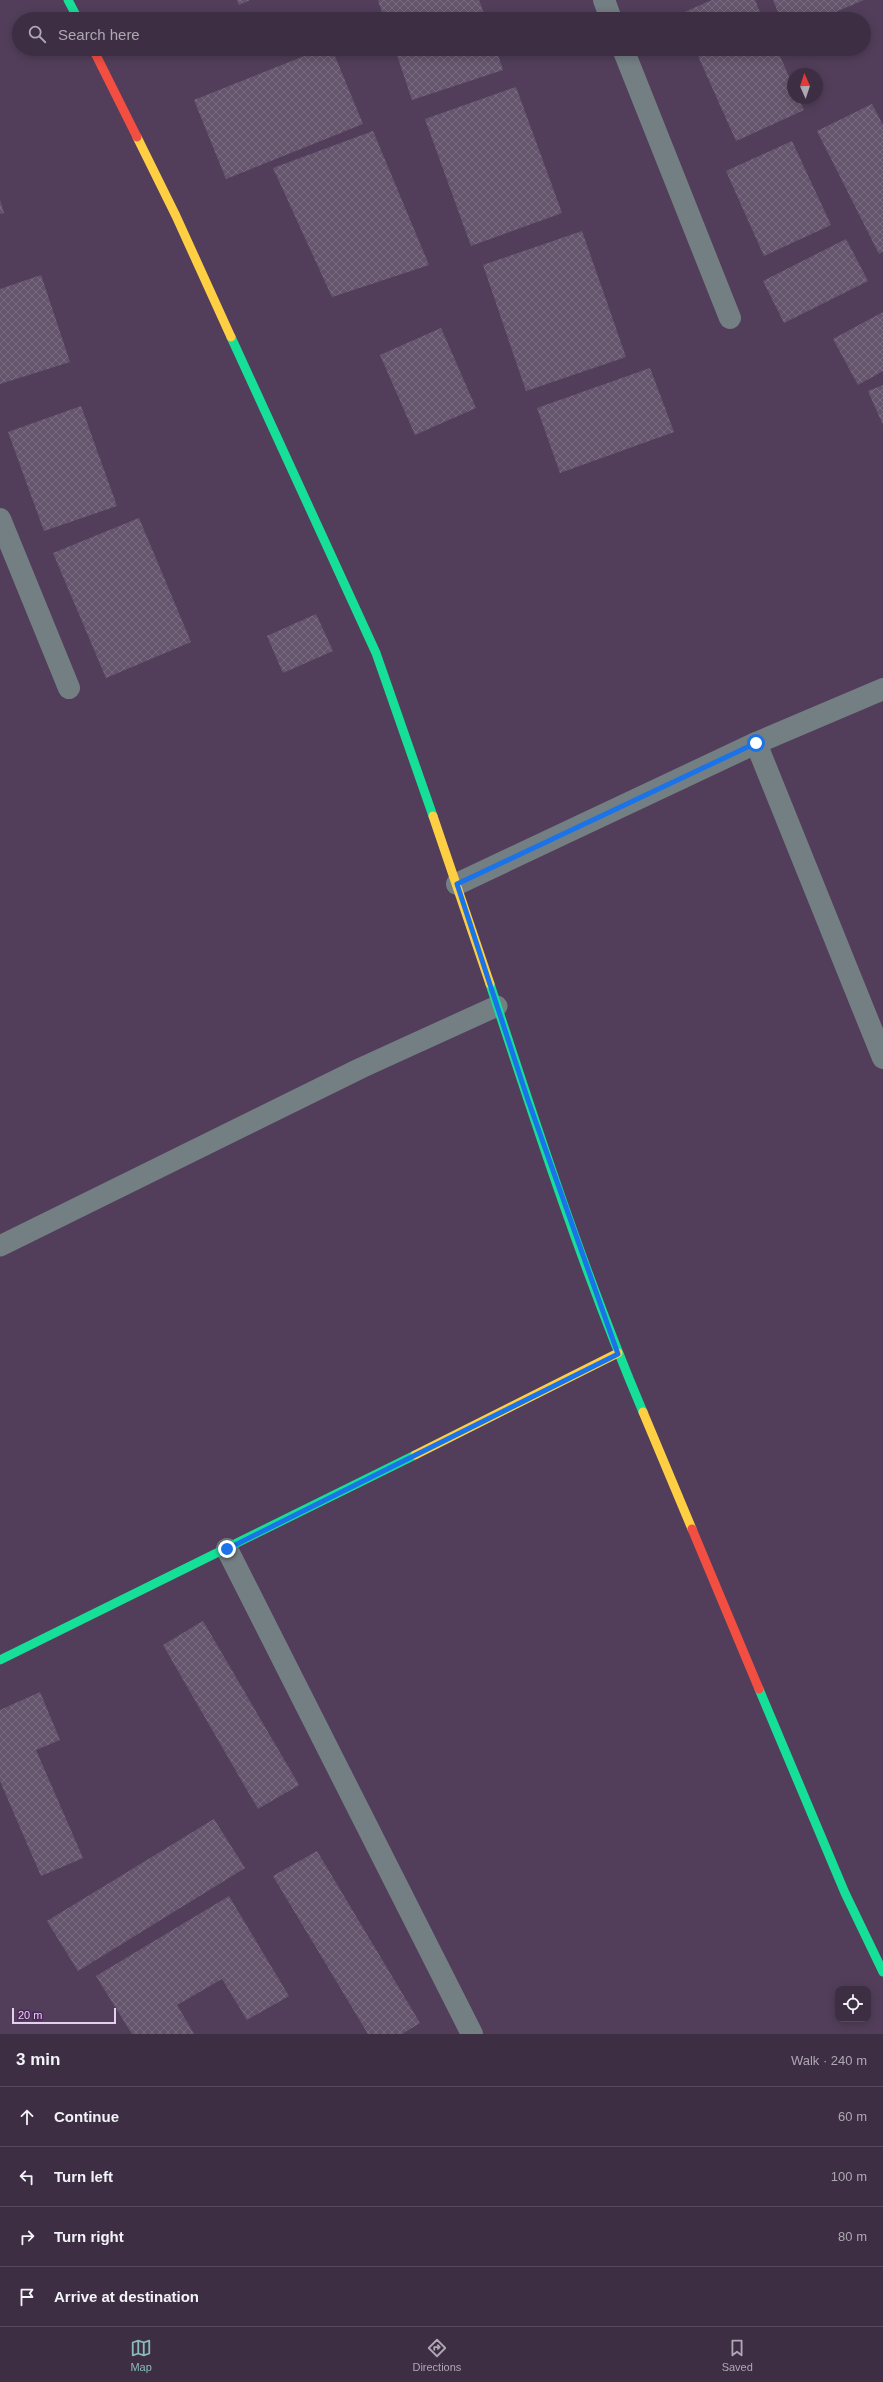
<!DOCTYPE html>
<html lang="en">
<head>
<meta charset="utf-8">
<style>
  :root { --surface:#3e2e44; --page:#493a4f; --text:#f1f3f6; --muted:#ada8b2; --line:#574a5d; --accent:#8bbbb9 }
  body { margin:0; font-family:Helvetica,sans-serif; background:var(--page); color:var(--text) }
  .controls { position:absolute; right:12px; bottom:12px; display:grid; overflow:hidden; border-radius:8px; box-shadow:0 2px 10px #0003 }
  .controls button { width:36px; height:36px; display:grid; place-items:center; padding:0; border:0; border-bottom:1px solid var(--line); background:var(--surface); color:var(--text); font:20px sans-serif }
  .compass { position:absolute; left:787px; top:68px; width:36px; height:36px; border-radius:50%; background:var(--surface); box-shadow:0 2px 10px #0003; rotate:357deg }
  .scale { position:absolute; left:12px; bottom:10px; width:104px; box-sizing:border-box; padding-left:4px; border:2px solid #e4cfed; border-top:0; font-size:11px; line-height:14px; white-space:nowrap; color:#e4cfed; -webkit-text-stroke:3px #4c285a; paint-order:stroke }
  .stop { position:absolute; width:12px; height:12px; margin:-9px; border:3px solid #1a73e8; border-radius:50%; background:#fff }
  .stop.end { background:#1a73e8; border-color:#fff; box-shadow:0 1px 4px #0008 }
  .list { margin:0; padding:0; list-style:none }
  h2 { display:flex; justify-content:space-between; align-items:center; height:52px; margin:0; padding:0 16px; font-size:17px }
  h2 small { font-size:13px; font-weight:400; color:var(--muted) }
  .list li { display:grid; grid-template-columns:26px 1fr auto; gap:12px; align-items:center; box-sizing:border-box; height:60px; padding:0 16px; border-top:1px solid var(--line) }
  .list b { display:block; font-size:15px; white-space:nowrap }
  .list em { font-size:13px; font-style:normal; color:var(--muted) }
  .icon { flex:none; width:22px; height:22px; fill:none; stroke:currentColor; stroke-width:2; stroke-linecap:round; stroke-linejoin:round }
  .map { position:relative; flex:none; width:883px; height:2034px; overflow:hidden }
  .search { position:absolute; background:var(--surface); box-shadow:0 2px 10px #0003; left:12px; right:12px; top:12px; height:44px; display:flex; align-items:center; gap:10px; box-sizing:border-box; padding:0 14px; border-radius:22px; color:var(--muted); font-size:15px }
  .sheet { height:292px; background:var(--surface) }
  nav { display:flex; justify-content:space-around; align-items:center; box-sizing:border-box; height:56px; border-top:1px solid var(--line); background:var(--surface); font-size:11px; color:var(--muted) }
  nav a { display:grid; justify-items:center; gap:2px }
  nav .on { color:var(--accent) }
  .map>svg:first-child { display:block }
</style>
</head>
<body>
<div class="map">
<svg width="883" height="2034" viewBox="0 0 883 2034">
  <defs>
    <pattern id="building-cross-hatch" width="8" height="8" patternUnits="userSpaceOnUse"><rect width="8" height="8" fill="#65556c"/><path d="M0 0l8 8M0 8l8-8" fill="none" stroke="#7b6c81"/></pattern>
  </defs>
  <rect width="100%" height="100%" fill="#523e5a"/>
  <g fill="url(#building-cross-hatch)">
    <path d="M237 0H250L239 5Z"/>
    <path d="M378 0H479L486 19H384Z"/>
    <path d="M712 0H755L763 19H682L680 14Z"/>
    <path d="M773 0H864L819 19H781Z"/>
    <path d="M322 49H332L363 124 226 179 194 100Z"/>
    <path d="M395 49H496L503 70 412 100Z"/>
    <path d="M695 49H777L793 86V98H798L804 110 736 141Z"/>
    <path d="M516 87 562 213 471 246 425 119Z"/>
    <path d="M872 104 883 125V252L879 254 817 131Z"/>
    <path d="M373 131 429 265 332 297 273 168Z"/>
    <path d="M792 141 831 225 764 256 726 171Z"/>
    <path d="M0 200 4 213 0 214Z"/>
    <path d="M582 231 626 357 526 391 483 265Z"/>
    <path d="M846 239 868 281 784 323 763 281Z"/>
    <path d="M41 275 70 362 0 384V289Z"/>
    <path d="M883 312V371L858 385 833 339Z"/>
    <path d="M441 328 476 408 415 435 380 355Z"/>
    <path d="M650 368 674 432 560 473 537 408Z"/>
    <path d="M883 385V425L868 391Z"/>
    <path d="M81 406 117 506 44 531 8 432Z"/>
    <path d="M139 518 191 642 106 678 53 553Z"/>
    <path d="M316 614 333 651 283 673 267 636Z"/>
    <path d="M203 1621 299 1785 258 1809 163 1645Z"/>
    <path d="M40 1692 60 1740 36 1750 83 1858 41 1876 0 1781V1710Z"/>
    <path d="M214 1819 245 1868 78 1971 47 1921Z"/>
    <path d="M317 1851 420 2023 402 2034H368L273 1876Z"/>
    <path d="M229 1896 289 1996 247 2020 222 1979 177 2005 194 2034H132L96 1976Z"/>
  </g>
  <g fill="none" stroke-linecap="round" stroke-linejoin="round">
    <path stroke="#737f83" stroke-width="21" d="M0 1246 361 1068 497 1006"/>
    <g stroke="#737f83" stroke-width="22">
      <path d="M604 0 611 19"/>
      <path d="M623 49 730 318"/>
      <path d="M0 519 69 688"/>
      <path d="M756 743 883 1058"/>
      <path d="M457 884 756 743 883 689"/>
      <path d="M227 1549 472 2034"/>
    </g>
    <g stroke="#16e098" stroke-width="9">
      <path d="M68 0 78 19"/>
      <path d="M231 337 376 653 433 816"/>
      <path d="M490 984C537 1128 584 1273 643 1412"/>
      <path d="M0 1660 415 1455"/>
      <path d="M759 1689 845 1893 883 1972"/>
    </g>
    <g stroke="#ffcf43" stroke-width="9">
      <path d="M137 137 176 216 231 337"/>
      <path d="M433 816 490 984"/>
      <path d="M643 1412 692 1529"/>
      <path d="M415 1455 618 1353"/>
    </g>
    <g stroke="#f24e42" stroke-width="9">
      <path d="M93 49 137 137"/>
      <path d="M692 1529 759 1689"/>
    </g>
  </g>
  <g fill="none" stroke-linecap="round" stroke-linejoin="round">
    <path stroke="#1a73e8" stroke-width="5" d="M227 1549 618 1354 528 1100 457 884 756 743"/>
  </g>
</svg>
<div class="controls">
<button><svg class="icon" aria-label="locate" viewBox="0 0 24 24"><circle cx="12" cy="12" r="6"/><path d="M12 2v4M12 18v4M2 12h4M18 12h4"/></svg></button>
</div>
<svg class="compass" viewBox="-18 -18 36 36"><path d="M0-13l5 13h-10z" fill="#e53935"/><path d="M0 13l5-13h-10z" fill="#ada8b2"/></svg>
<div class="scale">20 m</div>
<div class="stop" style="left:756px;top:743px"></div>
<div class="stop end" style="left:227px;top:1549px"></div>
<div class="search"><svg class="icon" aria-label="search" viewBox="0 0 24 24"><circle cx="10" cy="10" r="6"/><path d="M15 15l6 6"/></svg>Search here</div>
</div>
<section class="sheet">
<h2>3 min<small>Walk · 240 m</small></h2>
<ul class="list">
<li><svg class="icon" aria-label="ahead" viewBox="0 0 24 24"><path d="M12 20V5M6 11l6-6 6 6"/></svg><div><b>Continue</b></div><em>60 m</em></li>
<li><svg class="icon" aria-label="left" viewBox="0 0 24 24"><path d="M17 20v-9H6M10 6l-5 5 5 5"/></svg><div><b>Turn left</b></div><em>100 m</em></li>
<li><svg class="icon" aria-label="right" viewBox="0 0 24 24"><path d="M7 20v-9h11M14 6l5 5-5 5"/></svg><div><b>Turn right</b></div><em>80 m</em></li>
<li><svg class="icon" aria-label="arrive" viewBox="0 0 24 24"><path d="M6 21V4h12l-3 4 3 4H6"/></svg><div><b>Arrive at destination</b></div></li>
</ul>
</section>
<nav>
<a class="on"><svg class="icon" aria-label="map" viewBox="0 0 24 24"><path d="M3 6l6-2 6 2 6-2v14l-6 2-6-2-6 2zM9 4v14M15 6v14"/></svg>Map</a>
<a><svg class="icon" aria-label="directions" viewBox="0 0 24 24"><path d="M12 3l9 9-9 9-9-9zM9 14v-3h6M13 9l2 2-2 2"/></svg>Directions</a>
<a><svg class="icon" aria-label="saved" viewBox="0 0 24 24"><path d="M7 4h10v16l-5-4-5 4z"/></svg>Saved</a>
</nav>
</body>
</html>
